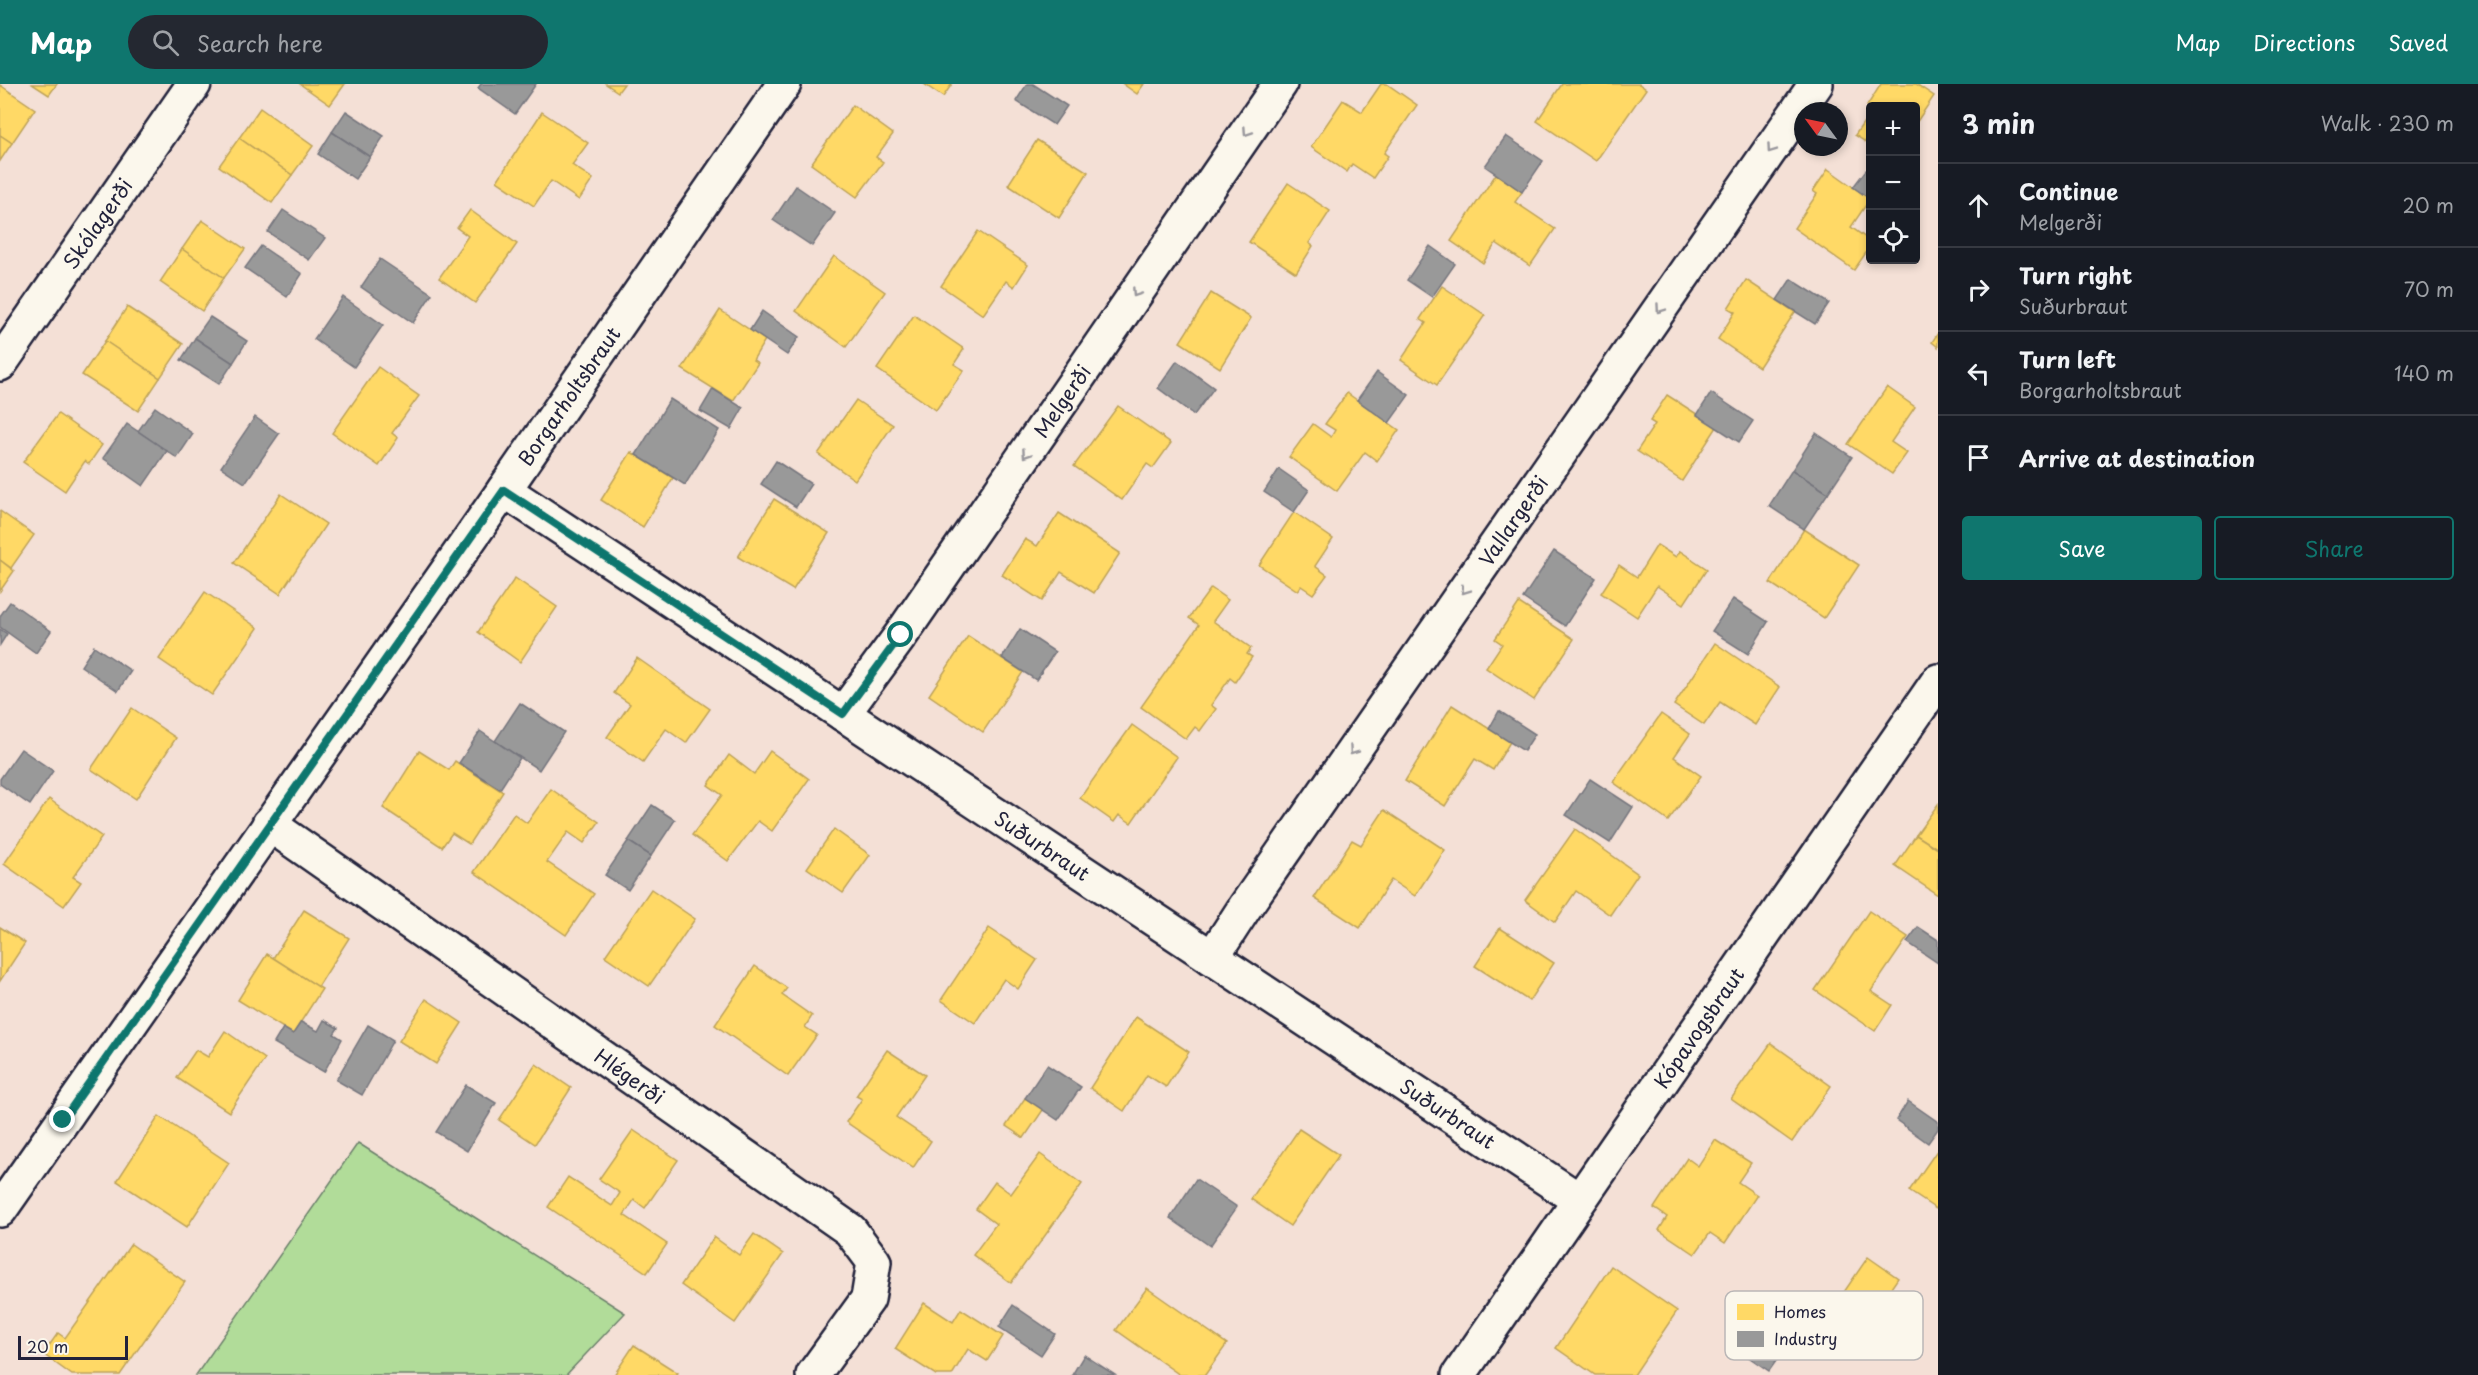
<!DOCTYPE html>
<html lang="en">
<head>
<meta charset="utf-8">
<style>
  :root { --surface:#171b24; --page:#242831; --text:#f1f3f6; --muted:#9ea1a6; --line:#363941; --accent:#0f766e }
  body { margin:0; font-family:"Playpen Sans",sans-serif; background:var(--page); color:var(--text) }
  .controls { position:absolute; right:18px; top:18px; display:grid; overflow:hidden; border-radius:6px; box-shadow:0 3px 9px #0003 }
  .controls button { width:54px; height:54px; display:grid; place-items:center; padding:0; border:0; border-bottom:2px solid var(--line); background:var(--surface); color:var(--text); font:30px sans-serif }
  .compass { position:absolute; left:1794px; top:18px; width:54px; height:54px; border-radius:50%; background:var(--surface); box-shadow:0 3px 9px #0003; rotate:303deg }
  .scale { position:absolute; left:18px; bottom:15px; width:110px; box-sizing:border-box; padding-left:6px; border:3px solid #22223b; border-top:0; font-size:16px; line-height:21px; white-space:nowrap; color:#22223b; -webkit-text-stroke:4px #fbf7ec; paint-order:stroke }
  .stop { position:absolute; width:18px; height:18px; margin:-14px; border:4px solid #0f766e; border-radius:50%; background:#fff }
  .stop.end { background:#0f766e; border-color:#fff; box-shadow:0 2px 6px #0008 }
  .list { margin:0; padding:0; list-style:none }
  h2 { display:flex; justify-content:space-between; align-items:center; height:78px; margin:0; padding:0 24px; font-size:26px }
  h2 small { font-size:20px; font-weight:400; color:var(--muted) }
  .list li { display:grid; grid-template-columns:39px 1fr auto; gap:18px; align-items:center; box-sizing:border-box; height:84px; padding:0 24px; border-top:2px solid var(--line) }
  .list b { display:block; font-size:22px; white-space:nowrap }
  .list p { margin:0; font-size:20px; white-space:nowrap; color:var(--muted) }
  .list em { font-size:20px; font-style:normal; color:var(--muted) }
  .actions { display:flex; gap:12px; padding:18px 24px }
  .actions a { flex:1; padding:14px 0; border:2px solid var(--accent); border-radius:6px; text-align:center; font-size:21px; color:var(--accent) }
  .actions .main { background:var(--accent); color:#fff }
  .icon { flex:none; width:33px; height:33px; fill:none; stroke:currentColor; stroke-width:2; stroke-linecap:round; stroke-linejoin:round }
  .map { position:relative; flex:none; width:1938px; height:1291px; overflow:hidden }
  header { display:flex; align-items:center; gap:36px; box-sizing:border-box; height:84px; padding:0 30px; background:var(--accent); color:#fff }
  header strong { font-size:28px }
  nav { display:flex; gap:33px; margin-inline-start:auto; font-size:21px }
  .search { width:420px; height:54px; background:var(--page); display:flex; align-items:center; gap:15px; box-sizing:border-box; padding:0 21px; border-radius:33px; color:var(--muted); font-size:22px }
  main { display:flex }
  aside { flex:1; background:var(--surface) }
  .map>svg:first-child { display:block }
</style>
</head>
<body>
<header>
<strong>Map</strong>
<div class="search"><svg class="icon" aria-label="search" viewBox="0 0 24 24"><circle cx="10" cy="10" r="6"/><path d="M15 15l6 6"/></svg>Search here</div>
<nav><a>Map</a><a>Directions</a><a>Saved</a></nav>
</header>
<main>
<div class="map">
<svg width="1938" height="1291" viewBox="0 0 1938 1291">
  <rect width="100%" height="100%" fill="#f4e0d6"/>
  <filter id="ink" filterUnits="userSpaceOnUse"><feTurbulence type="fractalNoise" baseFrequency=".0167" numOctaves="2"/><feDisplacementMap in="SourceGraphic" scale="12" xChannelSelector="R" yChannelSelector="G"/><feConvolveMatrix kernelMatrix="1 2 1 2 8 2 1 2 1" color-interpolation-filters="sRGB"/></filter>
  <g filter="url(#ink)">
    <path fill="#b1dc99" stroke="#6a7f6a" stroke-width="1.5" d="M358 1059 625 1229 566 1291H196Z"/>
    <g fill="#ffd966" stroke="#bda259" stroke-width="1.5">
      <path d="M32 0H57L49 11Z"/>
      <path d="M300 0H345L330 21Z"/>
      <path d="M606 0H624L618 8Z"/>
      <path d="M924 0H952L943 13Z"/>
      <path d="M1123 0H1144L1137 10Z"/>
      <path d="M1381 0H1387L1417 21 1384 69 1388 72 1373 94 1352 80 1347 88 1311 63 1343 16 1362 28Z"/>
      <path d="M1562 0H1639L1646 5 1596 77 1537 37Z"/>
      <path d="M1881 0H1916L1934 12 1916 39V22L1870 24 1867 22Z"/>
      <path d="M0 1 35 25 12 59 0 51Z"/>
      <path d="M853 21 893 50 876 73 883 78 857 113 811 80Z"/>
      <path d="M260 24 313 62 292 91 239 54Z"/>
      <path d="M542 28 588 59 572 81 593 95 579 116 551 97 534 122 497 97Z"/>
      <path d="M1870 29V61L1855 51Z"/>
      <path d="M0 51 12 59 0 77Z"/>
      <path d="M239 54 292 91 272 119 219 82Z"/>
      <path d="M1037 56 1088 88 1059 134 1008 101Z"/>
      <path d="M1828 85 1870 115 1851 143 1870 157V163L1854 186 1794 144 1817 110 1813 107Z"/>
      <path d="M1496 90 1522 108 1515 118 1555 145 1530 182 1496 159 1483 179 1451 157Z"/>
      <path d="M1288 99 1330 127 1309 159 1313 162 1296 189 1249 158Z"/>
      <path d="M470 126 517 160 475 219 439 194 468 152 457 144Z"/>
      <path d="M202 136 245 165 224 194 182 165Z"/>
      <path d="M978 147 1028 181 1014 203 1006 197 983 231 941 202Z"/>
      <path d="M182 165 224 194 202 227 160 198Z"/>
      <path d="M834 172 885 208 846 263 796 227Z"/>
      <path d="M1746 196 1795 228 1759 283 1718 255 1735 228 1728 224Z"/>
      <path d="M1442 202 1485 231 1437 301 1401 276 1426 239 1420 235Z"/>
      <path d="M1211 209 1251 234 1220 284 1180 258Z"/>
      <path d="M127 223 183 260 160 294 105 257Z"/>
      <path d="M720 226 765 256 753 276 758 279 733 317 682 285Z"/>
      <path d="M914 231 964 265 954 280 964 286 936 326 877 285Z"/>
      <path d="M1938 249V263L1932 258Z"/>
      <path d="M105 257 160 294 138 327 82 291Z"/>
      <path d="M378 283 419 312 392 349 398 354 379 382 332 349Z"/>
      <path d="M1887 303 1915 323 1891 358 1907 369 1892 390 1848 360Z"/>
      <path d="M1347 309 1399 346 1377 377 1365 368 1337 407 1289 373 1313 340 1331 353 1335 346 1325 340Z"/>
      <path d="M1667 311 1717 343 1682 397 1637 367 1655 340 1650 337Z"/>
      <path d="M856 316 893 341 855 396 818 370Z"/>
      <path d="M1118 322 1171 359 1153 384 1147 380 1122 416 1074 382Z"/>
      <path d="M58 330 102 361 89 380 85 377 65 407 23 378Z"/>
      <path d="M631 368 673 394 643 443 601 416Z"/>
      <path d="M281 410 326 440 280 510 234 479Z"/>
      <path d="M774 415 829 449 793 506 738 473Z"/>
      <path d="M0 427 34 451 11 484 0 476Z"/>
      <path d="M1294 428 1333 455 1315 482 1327 491 1313 510 1301 502 1298 507 1259 481Z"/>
      <path d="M1059 429 1120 469 1094 509 1061 488 1042 517 1002 491 1025 455 1037 462Z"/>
      <path d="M1804 445 1859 481 1824 534 1770 499Z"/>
      <path d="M1657 461 1676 473 1680 467 1707 485 1684 520 1657 502 1637 533 1601 509 1619 481 1637 493Z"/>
      <path d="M0 476 14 487 0 507Z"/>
      <path d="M515 494 557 523 520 578 478 548Z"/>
      <path d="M1211 504 1228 516 1213 537 1251 564 1247 570 1252 573 1235 598 1230 594 1211 621 1216 625 1200 647 1195 643 1186 655 1141 623 1199 541 1189 534Z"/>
      <path d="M205 508 258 544 212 611 159 575Z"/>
      <path d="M1519 519 1574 555 1534 616 1486 584 1502 560 1495 555Z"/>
      <path d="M968 552 1023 588 983 648 929 611Z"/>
      <path d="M1715 559 1780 603 1755 641 1720 618 1704 641 1674 621Z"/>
      <path d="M637 574 710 625 686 659 666 645 643 678 607 653 630 620 614 609Z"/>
      <path d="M1452 621 1510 658 1493 686 1475 675 1445 722 1405 697Z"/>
      <path d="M132 624 176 654 136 715 91 685Z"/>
      <path d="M1661 630 1690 650 1674 673 1701 692 1668 737 1613 698Z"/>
      <path d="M1132 641 1177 673 1131 739 1119 731 1114 738 1080 714Z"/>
      <path d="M419 667 449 686 455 677 503 708 469 760 452 749 442 763 383 724Z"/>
      <path d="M770 667 809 695 772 747 758 737 728 777 692 751 722 711 708 701 729 671 754 690Z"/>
      <path d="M551 705 599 738 584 759 568 748 547 778 594 810 566 851 474 788 514 730 527 739Z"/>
      <path d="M49 715 102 753 73 793 81 798 64 822 4 780Z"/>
      <path d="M1938 720V765L1916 751Z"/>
      <path d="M1384 726 1445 766 1415 812 1391 796 1360 844 1314 814 1352 756 1361 761Z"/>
      <path d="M834 745 870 771 843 809 807 784Z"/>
      <path d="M1575 745 1638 790 1610 831 1576 807 1555 838 1525 816Z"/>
      <path d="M1916 751 1938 765V811L1895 782Z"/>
      <path d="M651 805 695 835 649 902 605 872Z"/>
      <path d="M304 826 349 854 318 903 273 874Z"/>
      <path d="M1869 827 1908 853 1871 907 1892 921 1875 947 1815 906Z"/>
      <path d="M0 843 25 859 0 897Z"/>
      <path d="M989 844 1037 876 1018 905 1004 895 975 939 941 916Z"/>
      <path d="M1500 844 1554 879 1529 917 1475 882Z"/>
      <path d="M267 870 322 905 293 950 238 916Z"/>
      <path d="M755 882 787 904 782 911 812 932 805 943 817 951 788 992 715 941Z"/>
      <path d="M426 915 462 939 436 980 399 957Z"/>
      <path d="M1136 933 1189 968 1166 1003 1147 991 1124 1027 1090 1004Z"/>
      <path d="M225 947 265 975 229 1028 177 994 196 966 208 973Z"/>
      <path d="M1771 959 1831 1002 1792 1058 1731 1015Z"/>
      <path d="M887 966 925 991 896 1033 931 1057 913 1084 846 1038 862 1015 856 1012Z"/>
      <path d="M536 980 571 1004 535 1060 499 1036Z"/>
      <path d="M1025 1014 1043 1026 1024 1054 1006 1042Z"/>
      <path d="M159 1032 229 1079 187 1143 117 1097Z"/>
      <path d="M1299 1045 1339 1071 1290 1142 1251 1115Z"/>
      <path d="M633 1046 678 1076 645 1124 634 1116 624 1131 667 1160 647 1189 548 1123 568 1093 612 1122 620 1109 599 1095Z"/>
      <path d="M1715 1056 1751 1079 1738 1098 1757 1111 1725 1159 1710 1149 1695 1170 1659 1146 1667 1133 1654 1124 1687 1074 1698 1082Z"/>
      <path d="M1938 1065V1122L1936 1125 1909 1107Z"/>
      <path d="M1040 1070 1082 1100 1011 1199 973 1171 996 1140 976 1125 995 1098 1011 1110Z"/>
      <path d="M754 1150 783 1170 735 1239 681 1201 714 1153 739 1171Z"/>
      <path d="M131 1160 185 1198 120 1291H72L43 1270 58 1249 65 1254Z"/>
      <path d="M1868 1173 1898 1194 1861 1248 1831 1227Z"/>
      <path d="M1611 1182 1677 1227 1634 1291H1595L1556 1264Z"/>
      <path d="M1147 1204 1227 1260 1205 1291H1180L1116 1246Z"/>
      <path d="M924 1219 953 1238 961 1225 1003 1252 987 1277 968 1265 952 1291H936L895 1265Z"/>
      <path d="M634 1261 678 1289 676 1291H614Z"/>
    </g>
    <g fill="#999" stroke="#75757d" stroke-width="1.5">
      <path d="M481 0H536L515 30 478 4Z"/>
      <path d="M1027 0H1033L1067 22 1054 41 1016 17Z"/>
      <path d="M346 27 384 52 370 73 332 48Z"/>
      <path d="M332 48 370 73 355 95 318 70Z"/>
      <path d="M1506 52 1543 77 1522 108 1485 82Z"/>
      <path d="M1866 86 1870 89V115L1853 103Z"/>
      <path d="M796 102 835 129 812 162 773 136Z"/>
      <path d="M283 126 325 154 309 176 268 148Z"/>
      <path d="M261 162 302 190 287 213 245 184Z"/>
      <path d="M1430 162 1455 180 1432 213 1407 196Z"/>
      <path d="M380 175 432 210 413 239 361 203Z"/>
      <path d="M1791 195 1829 219 1815 240 1777 216Z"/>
      <path d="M343 213 383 241 354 283 314 255Z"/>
      <path d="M762 227 799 253 787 271 750 246Z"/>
      <path d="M210 233 247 257 233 279 195 254Z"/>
      <path d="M195 254 233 279 219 300 181 276Z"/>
      <path d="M1177 277 1214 304 1194 331 1158 304Z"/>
      <path d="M1377 288 1409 311 1389 339 1357 316Z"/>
      <path d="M713 305 743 324 731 345 700 327Z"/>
      <path d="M1711 309 1753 337 1739 358 1697 331Z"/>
      <path d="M670 315 719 346 685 401 636 371Z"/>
      <path d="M155 323 193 350 177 374 138 347Z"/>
      <path d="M255 333 279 350 245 399 221 383Z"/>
      <path d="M127 340 167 367 143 402 103 374Z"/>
      <path d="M1816 349 1852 373 1828 409 1792 386Z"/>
      <path d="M776 377 811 400 796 423 761 400Z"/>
      <path d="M1279 385 1309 406 1294 428 1264 408Z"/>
      <path d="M1792 386 1828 409 1804 445 1769 422Z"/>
      <path d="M1554 467 1596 494 1565 542 1523 514Z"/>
      <path d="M1733 515 1768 538 1748 570 1712 547Z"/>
      <path d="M10 518 51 547 36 569 0 543V532Z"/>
      <path d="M0 545 7 550 0 561Z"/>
      <path d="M1020 545 1055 568 1036 596 1002 574Z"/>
      <path d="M94 562 131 587 118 607 81 582Z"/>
      <path d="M520 619 564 648 539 686 495 657Z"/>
      <path d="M1499 627 1535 650 1524 667 1489 645Z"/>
      <path d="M480 647 520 674 500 705 459 679Z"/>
      <path d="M21 665 53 687 30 721 0 700V695Z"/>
      <path d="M1590 695 1633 723 1610 759 1566 731Z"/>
      <path d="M652 721 675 736 651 772 628 757Z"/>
      <path d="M628 757 651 772 628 806 605 791Z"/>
      <path d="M1918 843 1938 856V879L1907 858Z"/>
      <path d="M324 936 338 944 334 950 342 955 324 988 274 959 283 944 293 950 301 938 318 947Z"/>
      <path d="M368 941 393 956 362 1011 336 996Z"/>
      <path d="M1047 981 1081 1003 1058 1036 1025 1014Z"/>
      <path d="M466 1001 496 1019 467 1067 436 1048Z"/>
      <path d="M1908 1017 1938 1038V1045L1928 1059 1896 1036Z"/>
      <path d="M1196 1095 1237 1123 1210 1162 1170 1134Z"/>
      <path d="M1013 1221 1055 1250 1041 1271 999 1243Z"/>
      <path d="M1750 1248 1781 1270 1769 1287 1737 1265Z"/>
      <path d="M1084 1271 1115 1291H1072Z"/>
    </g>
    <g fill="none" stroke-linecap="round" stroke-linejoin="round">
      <defs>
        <g id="minor">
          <path id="s1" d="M0 280 194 0"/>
          <path id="s2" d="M504 406 1579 1116"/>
          <path id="s3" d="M843 630 901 551 1280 0"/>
          <path id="s4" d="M269 740 850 1146 874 1178 868 1215 813 1291"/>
          <path id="s5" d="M1212 874 1245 823 1816 0"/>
          <path id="s6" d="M0 1126 504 406 784 0"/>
          <path id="s7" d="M1459 1291 1938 597"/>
        </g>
      </defs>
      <use href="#minor" stroke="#22223b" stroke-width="38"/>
      <use href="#minor" stroke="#fbf7ec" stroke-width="33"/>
    </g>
    <defs><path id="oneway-chevron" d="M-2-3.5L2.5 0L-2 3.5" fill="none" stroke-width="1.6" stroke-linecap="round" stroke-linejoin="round" transform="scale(1.5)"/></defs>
    <g stroke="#99979c">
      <use href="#oneway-chevron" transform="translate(1247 48) rotate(124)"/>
      <use href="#oneway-chevron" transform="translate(1771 65) rotate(125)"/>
      <use href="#oneway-chevron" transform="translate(1136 209) rotate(124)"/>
      <use href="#oneway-chevron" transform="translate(1660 225) rotate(125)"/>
      <use href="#oneway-chevron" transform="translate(1026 370) rotate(124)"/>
      <use href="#oneway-chevron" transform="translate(1465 506) rotate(125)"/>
      <use href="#oneway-chevron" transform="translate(1353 667) rotate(125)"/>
    </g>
  </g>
  <g fill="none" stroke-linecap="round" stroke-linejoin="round" filter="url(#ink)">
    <path stroke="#0f766e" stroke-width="8" d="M63 1036 504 406 843 630 901 551"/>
  </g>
  <g text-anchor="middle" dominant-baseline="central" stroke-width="6" stroke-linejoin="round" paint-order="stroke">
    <g font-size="20" fill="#22223b" stroke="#fbf7ec">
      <text stroke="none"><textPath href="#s1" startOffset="171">Skólagerði</textPath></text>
      <text stroke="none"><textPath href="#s6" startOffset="993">Borgarholtsbraut</textPath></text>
      <text stroke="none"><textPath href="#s3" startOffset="382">Melgerði</textPath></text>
      <text stroke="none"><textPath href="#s5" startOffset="531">Vallargerði</textPath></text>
      <text stroke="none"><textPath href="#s2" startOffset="645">Suðurbraut</textPath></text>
      <text stroke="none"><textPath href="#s7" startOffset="422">Kópavogsbraut</textPath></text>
      <text stroke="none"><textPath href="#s4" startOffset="440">Hlégerði</textPath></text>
      <text stroke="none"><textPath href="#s2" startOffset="1131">Suðurbraut</textPath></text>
    </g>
  </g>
  <rect x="1725" y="1207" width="198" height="69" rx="9" fill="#fbf7ec" stroke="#bab7b7" stroke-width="1.5"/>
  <rect x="1737" y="1220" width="27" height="16" fill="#ffd966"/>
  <rect x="1737" y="1247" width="27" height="16" fill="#999"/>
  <g font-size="16" fill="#22223b">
    <text x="1774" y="1234">Homes</text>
    <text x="1774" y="1261">Industry</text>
  </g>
</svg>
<div class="controls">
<button>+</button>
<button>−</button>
<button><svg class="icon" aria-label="locate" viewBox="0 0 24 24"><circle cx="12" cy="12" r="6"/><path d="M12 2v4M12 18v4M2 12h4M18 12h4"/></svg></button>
</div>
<svg class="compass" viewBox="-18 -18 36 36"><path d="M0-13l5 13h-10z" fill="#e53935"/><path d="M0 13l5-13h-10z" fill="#9ea1a6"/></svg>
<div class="scale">20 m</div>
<div class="stop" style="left:901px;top:551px"></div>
<div class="stop end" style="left:63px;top:1036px"></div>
</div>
<aside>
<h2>3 min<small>Walk · 230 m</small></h2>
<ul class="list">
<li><svg class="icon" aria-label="ahead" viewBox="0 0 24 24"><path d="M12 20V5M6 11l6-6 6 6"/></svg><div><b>Continue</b><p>Melgerði</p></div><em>20 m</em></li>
<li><svg class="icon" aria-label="right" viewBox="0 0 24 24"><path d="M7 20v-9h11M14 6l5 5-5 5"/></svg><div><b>Turn right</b><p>Suðurbraut</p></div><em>70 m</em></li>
<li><svg class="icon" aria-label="left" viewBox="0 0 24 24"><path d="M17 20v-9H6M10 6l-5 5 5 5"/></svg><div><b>Turn left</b><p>Borgarholtsbraut</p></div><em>140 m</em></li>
<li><svg class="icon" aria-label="arrive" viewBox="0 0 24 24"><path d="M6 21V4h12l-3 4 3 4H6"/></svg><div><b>Arrive at destination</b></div></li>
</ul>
<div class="actions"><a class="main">Save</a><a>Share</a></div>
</aside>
</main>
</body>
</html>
